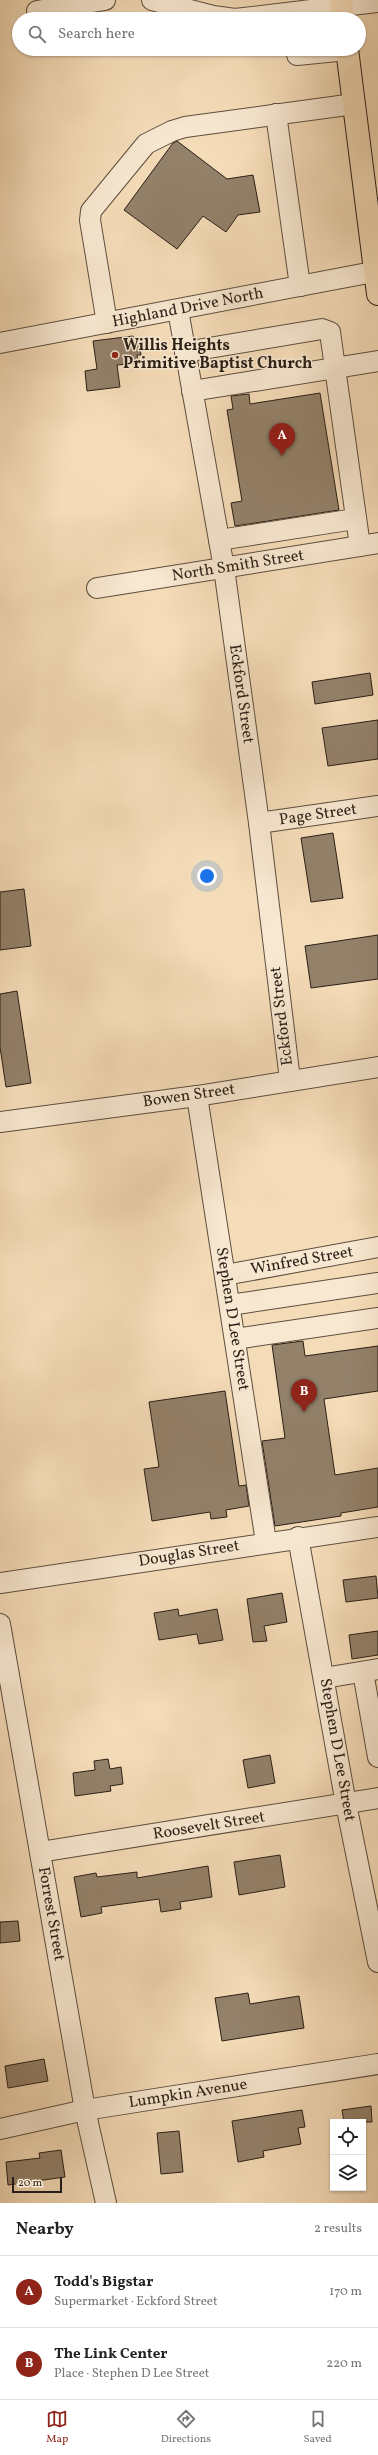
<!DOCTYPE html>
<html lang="en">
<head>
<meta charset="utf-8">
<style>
  :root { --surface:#fff; --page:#f2f2f2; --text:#222; --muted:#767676; --line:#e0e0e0; --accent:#8f2418 }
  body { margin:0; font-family:Vollkorn,serif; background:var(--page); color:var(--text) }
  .controls { position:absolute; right:12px; bottom:12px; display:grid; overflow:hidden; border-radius:0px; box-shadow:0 1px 3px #0004 }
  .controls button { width:36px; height:36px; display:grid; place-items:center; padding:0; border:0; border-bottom:1px solid var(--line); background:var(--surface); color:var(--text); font:20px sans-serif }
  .scale { position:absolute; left:12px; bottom:10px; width:50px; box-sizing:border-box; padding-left:4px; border:2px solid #291f16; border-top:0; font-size:11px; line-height:14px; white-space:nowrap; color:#291f16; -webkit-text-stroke:3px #f8e8d1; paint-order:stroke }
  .you { position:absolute; left:207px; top:876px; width:14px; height:14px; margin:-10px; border:3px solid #fff; border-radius:50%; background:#1a73e8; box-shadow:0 0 0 6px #1a73e833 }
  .badge { display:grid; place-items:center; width:26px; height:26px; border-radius:50%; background:var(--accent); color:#fff; font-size:13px; font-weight:700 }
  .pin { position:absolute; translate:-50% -33px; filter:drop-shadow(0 1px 2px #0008) }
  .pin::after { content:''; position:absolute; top:21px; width:14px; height:12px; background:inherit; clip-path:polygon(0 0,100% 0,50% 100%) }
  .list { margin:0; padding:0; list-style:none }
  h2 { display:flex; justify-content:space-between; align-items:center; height:52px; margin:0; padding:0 16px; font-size:17px }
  h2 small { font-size:13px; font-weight:400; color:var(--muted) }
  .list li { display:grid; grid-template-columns:26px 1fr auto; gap:12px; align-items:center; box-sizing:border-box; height:72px; padding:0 16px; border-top:1px solid var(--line) }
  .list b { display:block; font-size:15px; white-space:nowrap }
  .list p { margin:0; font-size:13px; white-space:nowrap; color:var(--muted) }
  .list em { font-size:13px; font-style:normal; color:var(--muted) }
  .icon { flex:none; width:22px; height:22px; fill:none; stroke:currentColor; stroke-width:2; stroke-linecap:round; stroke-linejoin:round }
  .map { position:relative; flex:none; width:378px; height:2203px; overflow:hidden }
  .search { position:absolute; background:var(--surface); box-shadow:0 1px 3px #0004; left:12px; right:12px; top:12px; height:44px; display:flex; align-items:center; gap:10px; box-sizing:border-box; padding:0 14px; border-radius:22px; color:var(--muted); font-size:15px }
  .sheet { height:196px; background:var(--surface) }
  nav { display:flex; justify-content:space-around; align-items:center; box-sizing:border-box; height:56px; border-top:1px solid var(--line); background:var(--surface); font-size:11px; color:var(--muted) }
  nav a { display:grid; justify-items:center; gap:2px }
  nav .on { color:var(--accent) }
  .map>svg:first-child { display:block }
</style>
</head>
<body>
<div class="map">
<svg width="378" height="2203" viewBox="0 0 378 2203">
  <rect width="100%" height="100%" fill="#f5dcb8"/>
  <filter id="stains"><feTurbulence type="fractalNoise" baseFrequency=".005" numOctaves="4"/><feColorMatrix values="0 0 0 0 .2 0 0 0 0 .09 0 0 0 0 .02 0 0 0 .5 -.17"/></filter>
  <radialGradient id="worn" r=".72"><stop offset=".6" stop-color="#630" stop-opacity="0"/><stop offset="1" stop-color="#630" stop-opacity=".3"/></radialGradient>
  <g fill="#93816a" stroke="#291f16">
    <path d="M177 141 227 179 253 175 260 212 238 215 226 232 203 216 177 249 124 210 173 143Z"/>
    <path d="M133 336 134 342H139L141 355H137L138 363 117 365 120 387 87 391 85 371 97 369 93 341Z"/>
    <path d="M320 393 339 510 235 526 231 503 242 501 227 410 233 409 231 396 249 394 250 404Z"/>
    <path d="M370 673 373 695 315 704 312 682Z"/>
    <path d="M378 720V759L328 766 322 728Z"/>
    <path d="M333 833 343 898 311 902 301 838Z"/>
    <path d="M24 889 31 946 0 950V892Z"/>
    <path d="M378 935V979L311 988 305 946Z"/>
    <path d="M17 991 31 1083 6 1087 0 1047V994Z"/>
    <path d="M303 1341 305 1356 378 1346V1391L324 1399 335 1475 378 1468V1507L341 1513V1516L275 1526 262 1441 285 1438 272 1345Z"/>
    <path d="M225 1391 239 1486 246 1485 249 1506 226 1510 227 1517 211 1519 210 1512 152 1521 144 1469 159 1467 149 1402Z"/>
    <path d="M376 1576 378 1598 346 1602 343 1580Z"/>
    <path d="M282 1593 287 1622 264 1626 267 1641 253 1642 247 1599Z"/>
    <path d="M178 1609 179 1616 217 1609 223 1640 199 1644 197 1634 159 1640 154 1613Z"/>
    <path d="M378 1631V1655L352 1659 349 1635Z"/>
    <path d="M270 1755 275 1783 248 1788 243 1760Z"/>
    <path d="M108 1759 110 1769 121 1767 123 1784 110 1786 111 1791 75 1796 73 1773 95 1770 94 1761Z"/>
    <path d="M280 1855 285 1887 239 1895 234 1862Z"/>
    <path d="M208 1866 212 1897 180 1902 181 1909 161 1912 159 1899 101 1907 102 1913 81 1917 74 1877 96 1873 97 1877 137 1872V1878Z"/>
    <path d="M18 1921 20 1941 0 1943V1922Z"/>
    <path d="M248 1993 250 2004 299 1996 304 2028 222 2041 215 1998Z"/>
    <path d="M44 2059 48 2081 8 2088 5 2066Z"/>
    <path d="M371 2106 372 2122H344L342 2110Z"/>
    <path d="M302 2110 305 2127 298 2128 301 2144 263 2151 264 2157 238 2162 232 2121Z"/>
    <path d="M179 2131 183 2172 161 2174 157 2133Z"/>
    <path d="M61 2150 65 2177 8 2185 6 2162 40 2158 39 2153Z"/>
  </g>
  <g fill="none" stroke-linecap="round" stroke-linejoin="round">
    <defs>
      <g id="minor">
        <path d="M152 0 213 16 235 19 378 2"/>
        <path d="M37 11 105 0"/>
        <path d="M296 49 297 55 347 50"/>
        <path d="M276 114 300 286"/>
        <path d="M178 310 224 568 259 823 290 1080"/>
        <path d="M107 323 90 220 91 211 146 144 172 131 185 127 354 104"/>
        <path d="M0 343 378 271"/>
        <path d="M185 352 322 329 330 332 360 546"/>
        <path d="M192 391 378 361"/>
        <path d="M219 540 355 519"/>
        <path d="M97 588 378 543"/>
        <path d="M259 823 378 806"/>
        <path d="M197 1096 266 1542"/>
        <path d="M0 1122 197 1096 378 1067"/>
        <path d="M225 1275 378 1247"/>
        <path d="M230 1305 378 1283"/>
        <path d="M235 1339 378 1318"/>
        <path d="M298 1537 346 1804 378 1962"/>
        <path d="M0 1583 378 1527"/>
        <path d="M0 1624 85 2110 106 2203"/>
        <path d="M363 1672 378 1757"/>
        <path d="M324 1678 378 1669"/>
        <path d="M40 1852 378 1798"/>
        <path d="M0 2129 85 2110 378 2064"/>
      </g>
      <g id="major">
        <path d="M341 0 343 19"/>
        <path d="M347 49 378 294"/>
      </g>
    </defs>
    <use href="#minor" stroke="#5c4e3e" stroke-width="22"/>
    <use href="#major" stroke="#291f16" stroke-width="24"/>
    <use href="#minor" stroke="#f8e8d1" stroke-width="20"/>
    <use href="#major" stroke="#f5dcb8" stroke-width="22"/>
  </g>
  <circle fill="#8f2418" stroke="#f8e8d1" stroke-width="1.5" cx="115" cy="355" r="4"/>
  <g text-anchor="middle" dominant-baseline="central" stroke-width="3" stroke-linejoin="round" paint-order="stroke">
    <g font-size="16" fill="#291f16" stroke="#f8e8d1">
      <text transform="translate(188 308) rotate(-11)">Highland Drive North</text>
      <text transform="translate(238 566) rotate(-9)">North Smith Street</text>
      <text transform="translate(241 694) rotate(82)">Eckford Street</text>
      <text transform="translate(318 815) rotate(-8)">Page Street</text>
      <text transform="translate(282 1016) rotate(-97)">Eckford Street</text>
      <text transform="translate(189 1096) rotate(-8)">Bowen Street</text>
      <text transform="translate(302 1261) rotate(-10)">Winfred Street</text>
      <text transform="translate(232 1319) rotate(81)">Stephen D Lee Street</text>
      <text transform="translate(189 1554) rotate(-9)">Douglas Street</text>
      <text transform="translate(337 1750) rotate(80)">Stephen D Lee Street</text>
      <text transform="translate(209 1826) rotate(-9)">Roosevelt Street</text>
      <text transform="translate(51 1914) rotate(80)">Forrest Street</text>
      <text transform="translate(188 2094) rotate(-9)">Lumpkin Avenue</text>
    </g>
    <g font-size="16" font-weight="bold" fill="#291f16" stroke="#f8e8d1" text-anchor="start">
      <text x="123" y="346">Willis Heights<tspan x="123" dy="18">Primitive Baptist Church</tspan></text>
    </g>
  </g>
  <rect width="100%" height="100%" filter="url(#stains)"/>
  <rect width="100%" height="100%" fill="url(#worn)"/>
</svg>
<div class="controls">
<button><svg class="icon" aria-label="locate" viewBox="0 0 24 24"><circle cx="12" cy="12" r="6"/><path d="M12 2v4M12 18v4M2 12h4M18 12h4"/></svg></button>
<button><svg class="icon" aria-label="layers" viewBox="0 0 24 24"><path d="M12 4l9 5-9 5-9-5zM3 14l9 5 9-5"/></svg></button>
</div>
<div class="scale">20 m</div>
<div class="you"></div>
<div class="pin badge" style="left:282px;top:456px">A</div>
<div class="pin badge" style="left:304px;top:1412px">B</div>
<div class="search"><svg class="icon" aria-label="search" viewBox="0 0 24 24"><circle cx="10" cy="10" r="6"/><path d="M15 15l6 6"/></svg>Search here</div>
</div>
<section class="sheet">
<h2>Nearby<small>2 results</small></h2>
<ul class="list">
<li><span class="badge">A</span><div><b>Todd's Bigstar</b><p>Supermarket · Eckford Street</p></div><em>170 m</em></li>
<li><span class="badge">B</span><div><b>The Link Center</b><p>Place · Stephen D Lee Street</p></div><em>220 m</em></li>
</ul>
</section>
<nav>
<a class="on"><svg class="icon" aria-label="map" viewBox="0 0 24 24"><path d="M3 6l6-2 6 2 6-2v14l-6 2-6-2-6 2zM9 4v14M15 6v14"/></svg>Map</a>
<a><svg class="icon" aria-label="directions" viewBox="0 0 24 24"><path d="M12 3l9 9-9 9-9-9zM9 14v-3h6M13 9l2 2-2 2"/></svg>Directions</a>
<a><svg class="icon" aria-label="saved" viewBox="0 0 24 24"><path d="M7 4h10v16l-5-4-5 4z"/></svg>Saved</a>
</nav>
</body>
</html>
